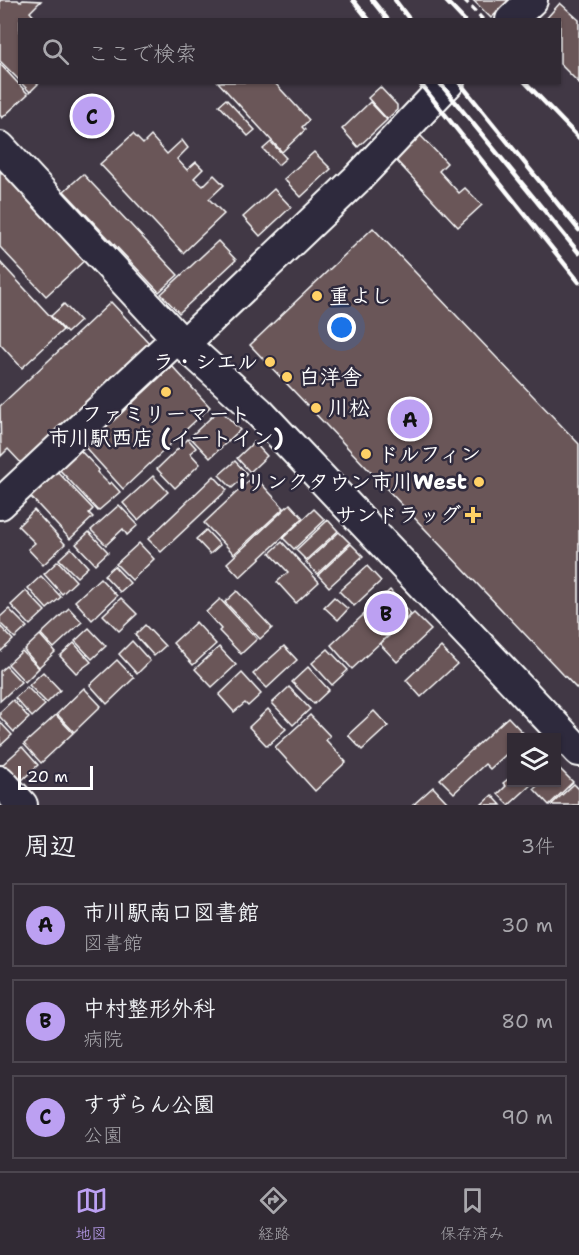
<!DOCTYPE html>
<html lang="ja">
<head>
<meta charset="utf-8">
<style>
  :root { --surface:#312a34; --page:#39323c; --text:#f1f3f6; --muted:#a8a7ac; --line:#4c464f; --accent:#bca0f2 }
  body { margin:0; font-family:"Shantell Sans","Klee One",sans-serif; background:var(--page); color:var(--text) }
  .controls { position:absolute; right:18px; bottom:18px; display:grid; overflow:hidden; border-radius:0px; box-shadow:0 2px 4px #0004 }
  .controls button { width:54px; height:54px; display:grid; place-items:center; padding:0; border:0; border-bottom:2px solid var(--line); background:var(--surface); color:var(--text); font:30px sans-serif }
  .scale { position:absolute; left:18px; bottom:15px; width:75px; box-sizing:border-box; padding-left:6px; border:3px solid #fff; border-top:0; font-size:16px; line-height:21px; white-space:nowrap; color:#fff; -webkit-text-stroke:4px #2f2a3d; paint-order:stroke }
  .you { position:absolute; left:342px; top:328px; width:21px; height:21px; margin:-15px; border:4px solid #fff; border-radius:50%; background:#1a73e8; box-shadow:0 0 0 9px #1a73e833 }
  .badge { display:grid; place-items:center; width:39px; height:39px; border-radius:50%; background:var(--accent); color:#111; font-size:20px; font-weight:700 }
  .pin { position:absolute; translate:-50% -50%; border:3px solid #fff; box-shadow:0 2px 6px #0006 }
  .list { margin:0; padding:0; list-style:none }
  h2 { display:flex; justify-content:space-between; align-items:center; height:78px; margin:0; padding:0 24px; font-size:26px }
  h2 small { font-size:20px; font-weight:400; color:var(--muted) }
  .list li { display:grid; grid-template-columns:39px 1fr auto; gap:18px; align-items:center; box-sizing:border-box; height:84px; margin:0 12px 12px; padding:0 12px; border:2px solid var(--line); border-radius:0px }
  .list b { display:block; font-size:22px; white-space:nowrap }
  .list p { margin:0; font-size:20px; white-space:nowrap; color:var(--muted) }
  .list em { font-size:20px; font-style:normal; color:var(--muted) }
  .icon { flex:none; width:33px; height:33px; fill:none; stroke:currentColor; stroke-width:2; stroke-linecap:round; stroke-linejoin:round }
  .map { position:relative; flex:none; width:579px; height:805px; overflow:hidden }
  .search { position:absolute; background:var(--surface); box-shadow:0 2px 4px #0004; left:18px; right:18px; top:18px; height:66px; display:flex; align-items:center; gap:15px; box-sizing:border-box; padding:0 21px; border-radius:0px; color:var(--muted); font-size:22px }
  .sheet { height:366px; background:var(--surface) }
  nav { display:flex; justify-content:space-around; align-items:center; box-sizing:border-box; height:84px; border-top:2px solid var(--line); background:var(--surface); font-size:16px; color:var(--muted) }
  nav a { display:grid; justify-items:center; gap:3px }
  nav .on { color:var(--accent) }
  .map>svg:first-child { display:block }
</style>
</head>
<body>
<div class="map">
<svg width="579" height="805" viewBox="0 0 579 805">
  <rect width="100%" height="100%" fill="#413845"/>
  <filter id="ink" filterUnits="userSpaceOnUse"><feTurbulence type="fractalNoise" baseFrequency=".0167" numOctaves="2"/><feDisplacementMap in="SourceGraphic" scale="12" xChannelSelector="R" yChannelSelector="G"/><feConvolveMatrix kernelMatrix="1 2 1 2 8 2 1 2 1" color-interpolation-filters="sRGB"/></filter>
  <g filter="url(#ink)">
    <g fill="#6b5759" stroke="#fff" stroke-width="1.5">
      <path d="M0 0H18L20 2 23 0 41 1 30 12 37 20H20V81L0 61Z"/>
      <path d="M473 0H510L491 18Z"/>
      <path d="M560 3 579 20V83L560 64V20H545Z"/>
      <path d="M0 64 28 94 2 118 0 115Z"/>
      <path d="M20 82H40L30 92Z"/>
      <path d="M218 82H274L309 120 302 127 305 130 282 152Z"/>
      <path d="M380 87 397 105V110L387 119 368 98Z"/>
      <path d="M226 99 255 130 248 136 219 105Z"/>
      <path d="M370 102 387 120 358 147 342 129Z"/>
      <path d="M133 134 143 144 151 136 167 154 182 140 188 148 177 159 187 170 196 162 203 169 194 178 203 186 214 175 224 185 209 199 224 214 183 253 100 164Z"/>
      <path d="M419 134 447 163 439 171 459 193 465 188 482 205 458 227 394 158Z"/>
      <path d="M271 142 286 158 278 165 263 149Z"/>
      <path d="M314 152 331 169 301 197 284 179Z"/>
      <path d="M0 168 86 259 46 296 0 247Z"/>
      <path d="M83 174 178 275 159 292 64 191Z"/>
      <path d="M274 189 291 207 260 236 243 217Z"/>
      <path d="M373 228 579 444V691L250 345Z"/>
      <path d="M218 241 236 260 179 313 161 294Z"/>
      <path d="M0 262 63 330 22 368 0 344Z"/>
      <path d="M111 302 151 345 23 465 8 449 1 456 0 406Z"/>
      <path d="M64 304 80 321 67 333 51 316Z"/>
      <path d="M172 366 210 407 123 489 85 447Z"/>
      <path d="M220 409 240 430 210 458 190 437Z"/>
      <path d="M188 439 196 448 190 453 200 464 175 488 157 469Z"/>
      <path d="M254 442 267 456 250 472 237 458Z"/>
      <path d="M78 448 99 470 97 472 109 484 111 482 120 492 98 511 58 468Z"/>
      <path d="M235 461 247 474 232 488 219 475Z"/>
      <path d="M55 469 93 509 89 513 93 517 70 539 28 494Z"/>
      <path d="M153 476 168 492 138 520 123 503Z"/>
      <path d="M214 476 227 490 161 552 148 539Z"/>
      <path d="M254 476 284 508 234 554 204 523Z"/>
      <path d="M290 504 303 518 240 577 227 563Z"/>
      <path d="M119 505 138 525 127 535 123 529 106 545 91 530Z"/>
      <path d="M314 509 325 520 294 549 283 538Z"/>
      <path d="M34 510 65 544 43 565 28 549 35 543 18 526Z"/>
      <path d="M328 520 338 531 306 560 296 550Z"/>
      <path d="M206 530 220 545 210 554 196 539Z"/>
      <path d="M89 532 108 552 95 564 76 544Z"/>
      <path d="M339 532 350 543 317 574 306 562Z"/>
      <path d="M282 542 319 582 296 603 277 582 288 572 270 553Z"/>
      <path d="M139 543 154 559 132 580 116 564Z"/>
      <path d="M351 544 363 556 329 587 318 575Z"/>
      <path d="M71 548 88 567 77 577 59 559Z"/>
      <path d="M58 561 76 581 62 594 44 574Z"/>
      <path d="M114 566 130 583 120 592 104 575Z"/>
      <path d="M367 566 381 581 354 606 339 591Z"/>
      <path d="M41 576 61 597 47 609 28 588Z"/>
      <path d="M100 578 117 596 92 620 75 601Z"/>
      <path d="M390 590 411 614 352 669 331 645Z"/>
      <path d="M26 591 45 611 30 625 11 605Z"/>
      <path d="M237 591 272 628 260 639 225 602Z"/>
      <path d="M334 597 348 609 338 620 324 607Z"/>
      <path d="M121 598 137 614 119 631 103 615Z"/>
      <path d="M220 599 257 639 241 654 219 631 221 629 206 612Z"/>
      <path d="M69 608 82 622 54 648 41 634Z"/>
      <path d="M9 609 27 627 15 638 0 623V617Z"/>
      <path d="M414 613 431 630 397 662 380 644Z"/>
      <path d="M196 622 216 644 193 665 173 643Z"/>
      <path d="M145 625 165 646 154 656 135 635Z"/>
      <path d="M0 626 13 640 0 652Z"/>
      <path d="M89 628 106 646 92 659 75 641Z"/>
      <path d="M40 635 55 652 39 667 24 650Z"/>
      <path d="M132 641 150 661 137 674 119 654Z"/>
      <path d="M74 643 91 662 76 673 60 656Z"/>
      <path d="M284 646 297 660 267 688 253 674Z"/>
      <path d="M219 647 236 665 212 687 195 669Z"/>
      <path d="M441 647 457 664 421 697 406 680Z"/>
      <path d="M328 649 348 670 332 685 312 663Z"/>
      <path d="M22 651 39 668 25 682 8 664Z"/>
      <path d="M117 660 134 678 107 704 90 685Z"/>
      <path d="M6 666 21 682 0 701V671Z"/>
      <path d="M308 667 329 690 314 704 292 682Z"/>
      <path d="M43 672 60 690 47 703 29 685Z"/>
      <path d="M242 673 261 694 248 706 245 703 234 712 219 695Z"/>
      <path d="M27 687 45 705 32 717 15 698Z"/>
      <path d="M289 687 310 709 293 725 272 703Z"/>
      <path d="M84 688 101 706 74 732 57 714Z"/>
      <path d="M13 700 29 718 14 732 0 717V712Z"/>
      <path d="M268 709 286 729 267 746 249 727Z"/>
      <path d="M374 711 388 726 362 750 348 735Z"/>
      <path d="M56 715 73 733 41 763 24 744Z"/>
      <path d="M310 715 330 736 326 740 346 762 315 791 275 747Z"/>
      <path d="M508 717 526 736 524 738H512V749L490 769 485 764 454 793 440 779Z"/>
      <path d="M0 722 12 735 0 746Z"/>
      <path d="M22 747 38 765 19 783 2 765Z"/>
      <path d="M558 767 573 782 549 805 534 789 541 782H556V768Z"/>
      <path d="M512 776V782H534L509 805 498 794 506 786 503 783Z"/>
      <path d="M574 784 579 789V805H551Z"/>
      <path d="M433 787 448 803 446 805H413Z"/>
      <path d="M492 795 501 805H481Z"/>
    </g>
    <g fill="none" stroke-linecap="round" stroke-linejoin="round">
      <defs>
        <g id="minor">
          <path d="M511 20 532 0"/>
          <path d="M0 147 177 338 259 412 579 751"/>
          <path d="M184 344 358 178 449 82"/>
          <path d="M0 504 177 338"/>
          <path d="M0 781 22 805"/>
        </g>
      </defs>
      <use href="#minor" stroke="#fff" stroke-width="34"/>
      <path stroke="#fff" stroke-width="4" stroke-dasharray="6 4.5" stroke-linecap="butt" d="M464 0 483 20"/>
      <use href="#minor" stroke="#2f2a3d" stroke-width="30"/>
      <g stroke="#fff" stroke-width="4.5">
        <path d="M353 0 369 20"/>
        <path d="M372 0 388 20"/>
        <path d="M395 0 410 20"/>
        <path d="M445 0 464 20"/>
        <path d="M419 82 579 282"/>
        <path d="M439 82 579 253"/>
        <path d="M459 82 579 230"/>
        <path d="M525 82 579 138"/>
      </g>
    </g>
  </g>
  <g fill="#ffd166" stroke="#2f2a3d" stroke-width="2">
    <circle cx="317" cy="296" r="6"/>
    <circle cx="270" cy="362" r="6"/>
    <circle cx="287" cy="377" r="6"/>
    <circle cx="166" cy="392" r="6"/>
    <circle cx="316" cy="408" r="6"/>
    <circle cx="366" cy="454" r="6"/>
    <circle cx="479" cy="482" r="6"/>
    <path d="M470 506h6v6h6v6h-6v6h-6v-6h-6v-6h6z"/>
  </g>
  <g text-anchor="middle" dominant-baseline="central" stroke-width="5" stroke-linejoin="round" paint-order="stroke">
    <g font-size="21" font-weight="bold" fill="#fff" stroke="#2f2a3d" text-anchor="start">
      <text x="329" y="296">重よし</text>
      <text x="258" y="362" text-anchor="end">ラ・シエル</text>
      <text x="299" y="377">白洋舎</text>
      <text x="328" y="408">川松</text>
      <text x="166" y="414" text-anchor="middle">ファミリーマート<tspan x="166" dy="24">市川駅西店 (イートイン)</tspan></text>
      <text x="378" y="454">ドルフィン</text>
      <text x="467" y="482" text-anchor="end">iリンクタウン市川West</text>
      <text x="461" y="515" text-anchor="end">サンドラッグ</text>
    </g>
  </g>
</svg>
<div class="controls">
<button><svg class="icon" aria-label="layers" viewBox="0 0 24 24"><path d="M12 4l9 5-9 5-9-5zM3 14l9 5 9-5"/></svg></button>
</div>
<div class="scale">20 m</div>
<div class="you"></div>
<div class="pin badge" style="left:410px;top:419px">A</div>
<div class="pin badge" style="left:386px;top:613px">B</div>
<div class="pin badge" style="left:92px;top:116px">C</div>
<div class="search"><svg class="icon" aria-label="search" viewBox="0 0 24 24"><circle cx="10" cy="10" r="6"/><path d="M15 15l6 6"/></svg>ここで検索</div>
</div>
<section class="sheet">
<h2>周辺<small>3件</small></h2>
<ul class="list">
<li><span class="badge">A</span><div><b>市川駅南口図書館</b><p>図書館</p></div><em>30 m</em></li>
<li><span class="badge">B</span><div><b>中村整形外科</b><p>病院</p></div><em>80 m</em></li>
<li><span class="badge">C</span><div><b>すずらん公園</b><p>公園</p></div><em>90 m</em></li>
</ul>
</section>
<nav>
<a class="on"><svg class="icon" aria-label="map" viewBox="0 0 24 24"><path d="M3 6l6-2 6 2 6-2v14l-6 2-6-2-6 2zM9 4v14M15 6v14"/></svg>地図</a>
<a><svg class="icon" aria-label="directions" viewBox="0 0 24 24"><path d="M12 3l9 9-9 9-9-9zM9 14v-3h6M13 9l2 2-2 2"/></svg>経路</a>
<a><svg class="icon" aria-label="saved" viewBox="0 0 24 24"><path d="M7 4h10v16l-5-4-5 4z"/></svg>保存済み</a>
</nav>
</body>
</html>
